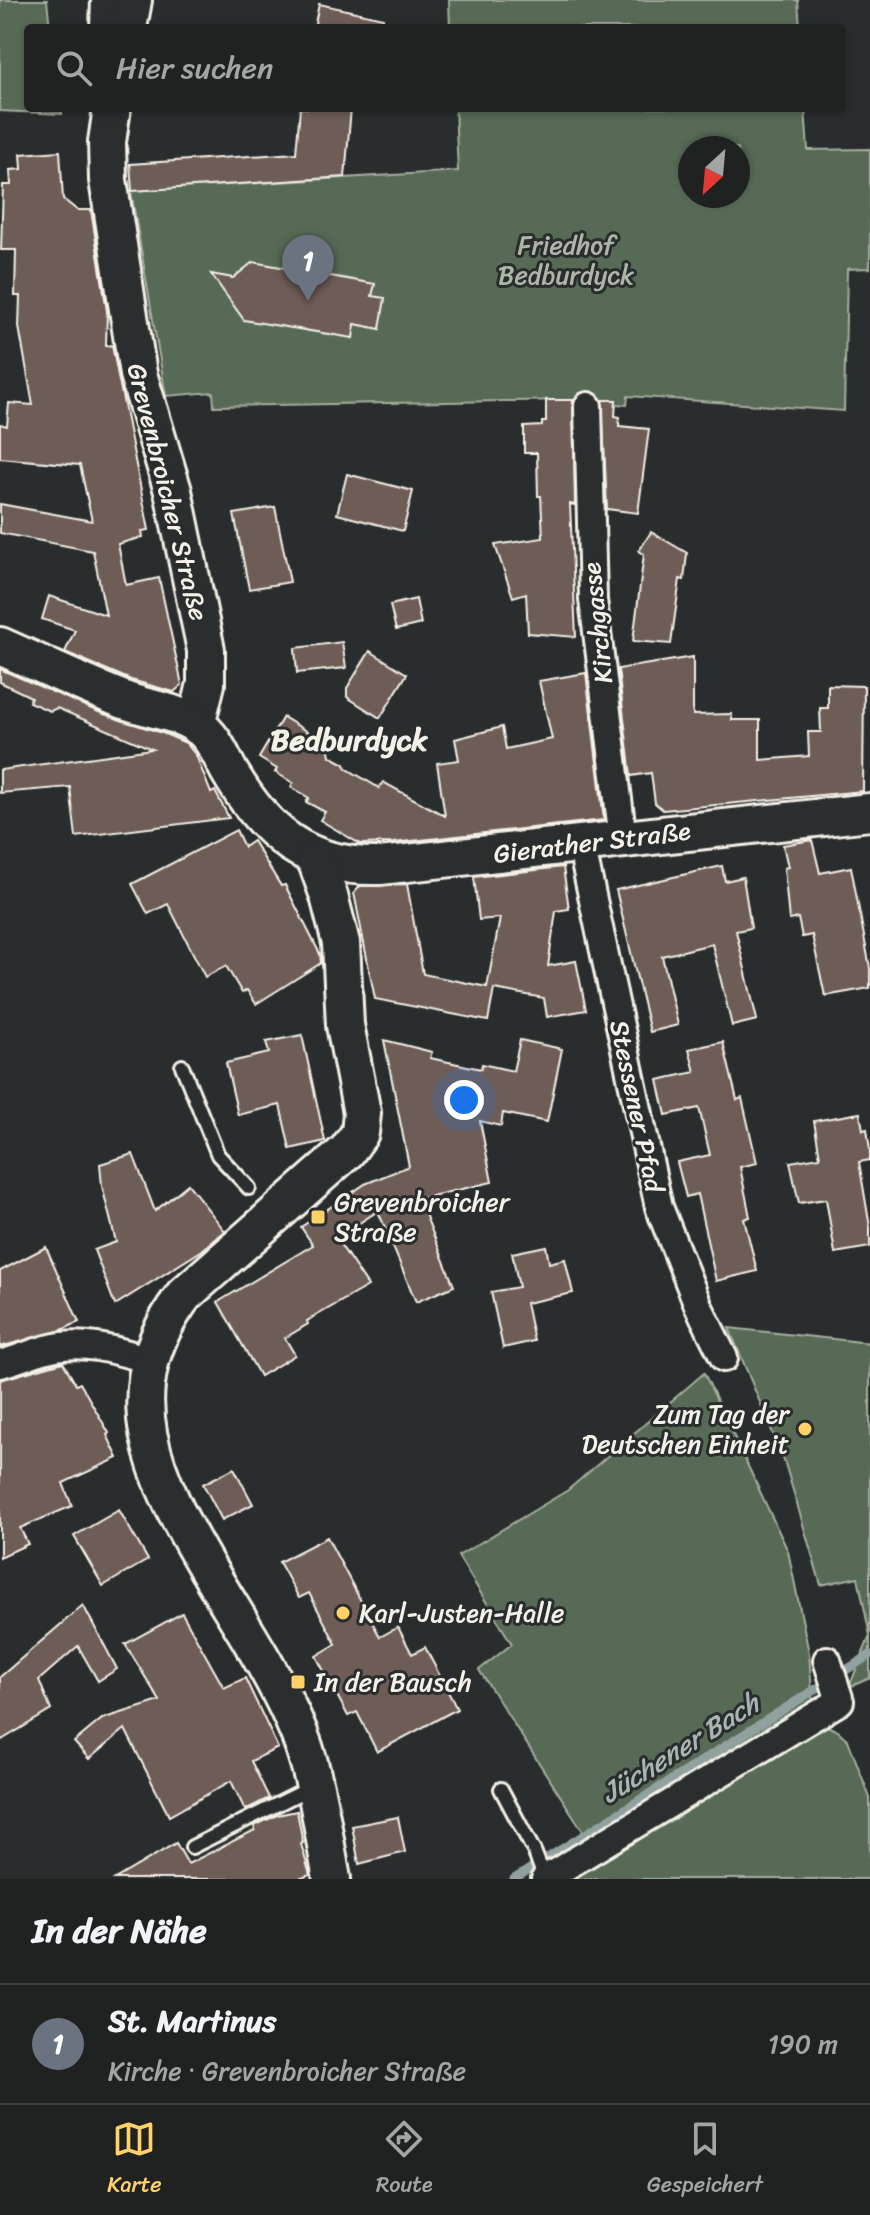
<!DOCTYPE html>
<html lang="de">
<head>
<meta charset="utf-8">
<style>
  :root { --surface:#202222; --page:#282a2a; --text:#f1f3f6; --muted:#a2a4a5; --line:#3d3f40; --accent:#ffd166 }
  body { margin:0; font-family:Sriracha,sans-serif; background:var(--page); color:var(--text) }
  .compass { position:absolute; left:678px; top:136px; width:72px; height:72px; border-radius:50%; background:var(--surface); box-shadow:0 2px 6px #0004; rotate:206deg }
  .you { position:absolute; left:464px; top:1100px; width:28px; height:28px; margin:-20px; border:6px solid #fff; border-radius:50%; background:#1a73e8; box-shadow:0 0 0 12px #1a73e833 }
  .badge { display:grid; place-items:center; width:52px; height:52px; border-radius:50%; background:var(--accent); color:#fff; font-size:26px; font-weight:700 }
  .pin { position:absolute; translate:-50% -66px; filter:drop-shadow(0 2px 4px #0008) }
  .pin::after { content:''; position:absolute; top:42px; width:28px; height:24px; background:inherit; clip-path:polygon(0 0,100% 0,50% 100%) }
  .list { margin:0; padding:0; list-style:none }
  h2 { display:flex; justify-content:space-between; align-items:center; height:104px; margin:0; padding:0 32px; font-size:34px }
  h2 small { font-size:26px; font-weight:400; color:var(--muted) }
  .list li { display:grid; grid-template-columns:52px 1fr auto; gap:24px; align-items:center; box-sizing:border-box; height:120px; padding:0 32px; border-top:2px solid var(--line) }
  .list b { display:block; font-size:30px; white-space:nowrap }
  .list p { margin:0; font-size:26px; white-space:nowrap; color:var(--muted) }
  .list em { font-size:26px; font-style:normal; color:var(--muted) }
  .icon { flex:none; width:44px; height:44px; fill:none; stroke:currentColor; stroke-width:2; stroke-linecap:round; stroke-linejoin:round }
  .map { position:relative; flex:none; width:870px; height:1879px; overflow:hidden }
  .search { position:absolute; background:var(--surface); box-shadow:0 2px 6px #0004; left:24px; right:24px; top:24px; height:88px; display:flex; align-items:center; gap:20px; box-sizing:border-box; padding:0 28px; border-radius:8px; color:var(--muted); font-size:30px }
  .sheet { height:224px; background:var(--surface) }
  nav { display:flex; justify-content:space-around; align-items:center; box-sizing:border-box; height:112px; border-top:2px solid var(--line); background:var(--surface); font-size:22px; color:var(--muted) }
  nav a { display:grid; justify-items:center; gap:4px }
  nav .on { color:var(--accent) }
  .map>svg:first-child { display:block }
</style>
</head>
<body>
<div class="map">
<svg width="870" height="1879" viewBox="0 0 870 1879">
  <rect width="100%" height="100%" fill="#2a2d2e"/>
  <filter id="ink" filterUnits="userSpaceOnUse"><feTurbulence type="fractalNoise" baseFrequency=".0125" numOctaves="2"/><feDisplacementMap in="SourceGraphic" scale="16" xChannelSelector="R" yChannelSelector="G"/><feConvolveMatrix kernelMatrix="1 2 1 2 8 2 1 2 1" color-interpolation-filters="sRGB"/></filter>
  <g filter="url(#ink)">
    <g fill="#576b56" stroke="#a6ae9f" stroke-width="2" fill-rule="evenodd">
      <path d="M0 0H47L50 28H28V108H61L62 114 0 111Z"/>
      <path d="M449 0H798L800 28H450Z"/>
      <path d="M455 108H805L808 150 870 149V268L847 269 844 411 628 396 627 405 571 400 214 406 213 392 166 396 131 191 458 171ZM690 148H738V196H690Z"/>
      <path d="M729 1328 870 1343V1678L849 1687 870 1636 858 1577 821 1585 784 1460Z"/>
      <path d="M704 1373 788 1551 809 1653 813 1707 590 1842 479 1670 512 1644 458 1556 568 1490Z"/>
      <path d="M827 1726 838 1731 848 1740 870 1798V1879H569L810 1727Z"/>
    </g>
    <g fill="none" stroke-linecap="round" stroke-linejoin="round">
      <path stroke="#90a19f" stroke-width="9" d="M514 1879 870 1655"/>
    </g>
    <g fill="#6e5d56" stroke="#f4f1e8" stroke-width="2">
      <path d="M319 4 383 18 382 28H314Z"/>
      <path d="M300 108H351L345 177 132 191 130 164 296 153Z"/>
      <path d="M60 151 63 199 77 210H91L107 311 106 346 112 345 149 530 142 531 143 537 118 544 126 585 159 578 182 685 174 692 131 680 65 652 75 630 42 619 49 596 106 615 93 551 0 533V504L92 521 80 465 0 458V424L7 426 9 403 33 405 19 327 20 296H15L16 250H1L3 185H11L10 170 22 169 21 154Z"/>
      <path d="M253 262 375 284 372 296 385 298 380 329 355 324 353 338 244 320 211 274 233 278Z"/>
      <path d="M546 400H573L575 505 570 504 576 637 528 633 526 593 513 597 495 545 543 538 541 496H538L537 453H524V427L542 426V422H546Z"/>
      <path d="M602 400H616L615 416 620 417 619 426 649 429 638 513 607 509Z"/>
      <path d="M347 474 413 491 403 531 337 514Z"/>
      <path d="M275 507 290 582 249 589 234 514Z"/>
      <path d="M651 532 687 553 684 580 680 579 671 644 633 641 644 554 639 551Z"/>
      <path d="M416 599 421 624 396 630 390 605Z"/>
      <path d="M342 642 346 668 297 673 295 648Z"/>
      <path d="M370 651 407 674 380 718 347 697V688Z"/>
      <path d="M693 657V715L732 714V720H760V760L809 756 808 732H821L820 708H828V685L864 686 863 791 663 810 655 803 651 773 631 776 618 669Z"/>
      <path d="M0 669 101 713 165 734 186 743 196 755 211 793 215 791 229 818 76 837 70 787 0 793V770L152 749 57 708 50 711 29 702 31 697 0 682Z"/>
      <path d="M586 673 604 820 393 843 360 844 320 820 325 812 306 802 309 798 291 787 293 783 275 772 277 769 259 758 283 717 313 735 314 741 329 750 330 756 345 764 346 768 379 788 383 782 445 816 437 763 459 760 455 739 502 727 506 749 552 739 539 681Z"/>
      <path d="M236 830 244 847 253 841 281 886 285 885 320 954 321 963 256 1004 247 990 242 993 226 966 205 977 168 904 148 914 132 884Z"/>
      <path d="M812 840 820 873 851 867 870 968V988L825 996 812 935 802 937 798 918 789 920 784 868 788 867 783 845Z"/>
      <path d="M722 866 725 881 743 877 751 928 736 931 757 1020 732 1026 712 944 662 956 678 1025 650 1032 616 890Z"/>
      <path d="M563 867 569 909 556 911 548 966 576 961 586 1010 547 1017 544 998 494 989 488 1021 375 999 354 893 360 886 407 884 423 974 487 987 500 918 479 920 474 877Z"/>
      <path d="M302 1035 325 1141 290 1149 280 1105 238 1115 226 1063 269 1053 266 1042Z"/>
      <path d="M384 1040 432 1052 430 1058 481 1069 482 1064 513 1071 520 1040 562 1049 547 1122 503 1113 501 1126 480 1121 492 1182 419 1199 454 1286 416 1302 378 1211 336 1238 368 1286 307 1321 308 1324 285 1338 295 1355 260 1376 218 1302 313 1245 301 1227 365 1184 409 1166Z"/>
      <path d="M723 1042 737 1100 742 1098 757 1163 740 1167 750 1217 744 1219 757 1271 716 1281 697 1194 686 1197 677 1162 710 1155 699 1108 666 1115 658 1080 695 1072 689 1049Z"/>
      <path d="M860 1113 863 1130 867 1129 870 1150V1160L859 1162 870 1227V1247L835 1253 826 1199 799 1203 790 1162 820 1157 814 1121Z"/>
      <path d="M133 1154 155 1211 188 1184 225 1231 201 1251 115 1305 94 1250 116 1242 102 1186 100 1164Z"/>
      <path d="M546 1246 549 1263 565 1259 573 1293 526 1303 534 1341 503 1348 491 1292 519 1287 512 1253Z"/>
      <path d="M46 1247 79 1322 62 1330 0 1347V1271Z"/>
      <path d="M63 1362 76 1385 80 1383 109 1433 107 1435 118 1458 63 1483 72 1506 20 1528 28 1544 0 1557V1380Z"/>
      <path d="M234 1468 253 1504 222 1520 203 1484Z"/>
      <path d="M119 1510 148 1560 103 1586 74 1536Z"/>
      <path d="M327 1537 380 1637 398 1627 412 1654 425 1647 457 1709 377 1752 357 1712 348 1716 316 1656 336 1644 309 1593 299 1598 279 1562Z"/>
      <path d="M83 1605 117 1669 98 1681 78 1646 39 1680 51 1710 0 1741V1677Z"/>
      <path d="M182 1613 224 1688 245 1678 278 1748 251 1761 269 1798 245 1810 231 1781 169 1816 125 1729 89 1759 74 1742 102 1719 160 1701 125 1644Z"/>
      <path d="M297 1811 303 1843 301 1844 310 1875 299 1879H115L176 1843 188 1864 255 1830 254 1826 277 1815Z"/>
      <path d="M398 1817 405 1852 359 1864 352 1826Z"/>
    </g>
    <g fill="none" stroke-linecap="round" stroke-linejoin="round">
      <defs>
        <g id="lane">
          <path d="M182 1066 218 1155 249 1188"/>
          <path d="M501 1789 534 1851 545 1879"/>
          <path d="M192 1847 310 1788"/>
        </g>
        <g id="street">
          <path d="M104 28 105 0"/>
          <path d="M588 406 593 600 623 839"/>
          <path d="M581 844 659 1207 698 1305 724 1358"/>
          <path d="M0 1364C21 1359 41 1348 62 1346 92 1342 123 1353 151 1360"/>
          <path d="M545 1879 840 1701 827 1660"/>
        </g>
        <g id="secondary">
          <path d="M128 28 133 0"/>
          <path d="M112 108 107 142 108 180 138 374 173 491 206 650V684L196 725"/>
          <path d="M0 646C41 664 82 684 124 700 148 709 176 711 198 726 213 736 221 756 229 771 265 833 306 868 380 866L870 812"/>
          <path d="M315 857 329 896 341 943 345 1025 362 1113 360 1133 347 1151 184 1295C110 1393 155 1479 209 1571 238 1620 270 1668 293 1719 316 1768 322 1827 332 1879"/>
        </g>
      </defs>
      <use href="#lane" stroke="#f4f1e8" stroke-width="18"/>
      <use href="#street" stroke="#f4f1e8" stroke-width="32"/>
      <use href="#secondary" stroke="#f4f1e8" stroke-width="42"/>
      <use href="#lane" stroke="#2a2d2e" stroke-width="12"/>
      <use href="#street" stroke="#2a2d2e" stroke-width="26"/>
      <use href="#secondary" stroke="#2a2d2e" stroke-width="36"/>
    </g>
  </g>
  <g fill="#ffd166" stroke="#2a2d2e" stroke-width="3">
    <rect x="310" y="1209" width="16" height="16" rx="4"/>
    <circle cx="805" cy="1429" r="8"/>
    <circle cx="343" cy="1613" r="8"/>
    <rect x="290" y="1674" width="16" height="16" rx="4"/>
  </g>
  <g text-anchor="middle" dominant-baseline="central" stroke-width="6" stroke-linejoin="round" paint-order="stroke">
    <g font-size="26" fill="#adb5a6" stroke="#2a2d2e">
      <text x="566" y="245">Friedhof<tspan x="566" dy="30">Bedburdyck</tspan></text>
    </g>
    <g font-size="26" fill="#f4f1e8" stroke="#2a2d2e">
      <text transform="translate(168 492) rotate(76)">Grevenbroicher Straße</text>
      <text transform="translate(597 623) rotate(-96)">Kirchgasse</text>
      <text transform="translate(592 842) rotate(-7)">Gierather Straße</text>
      <text transform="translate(637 1106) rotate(78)">Stessener Pfad</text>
    </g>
    <g font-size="26" fill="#f4f1e8" stroke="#2a2d2e" text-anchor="start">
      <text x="334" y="1202">Grevenbroicher<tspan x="334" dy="30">Straße</tspan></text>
      <text x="789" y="1414" text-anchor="end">Zum Tag der<tspan x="789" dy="30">Deutschen Einheit</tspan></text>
      <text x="359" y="1613">Karl-Justen-Halle</text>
      <text x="314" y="1682">In der Bausch</text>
    </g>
    <g font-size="28" font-style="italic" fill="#a9b5b2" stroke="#2a2d2e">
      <text transform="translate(680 1748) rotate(-32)">Jüchener Bach</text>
    </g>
    <g font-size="30" font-weight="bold" fill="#f4f1e8" stroke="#2a2d2e">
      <text x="349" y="740">Bedburdyck</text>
    </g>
  </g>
</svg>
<svg class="compass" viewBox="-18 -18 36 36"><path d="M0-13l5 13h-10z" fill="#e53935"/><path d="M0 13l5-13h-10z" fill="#a2a4a5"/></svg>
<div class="you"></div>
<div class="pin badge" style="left:308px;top:301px;background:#6b7280">1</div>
<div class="search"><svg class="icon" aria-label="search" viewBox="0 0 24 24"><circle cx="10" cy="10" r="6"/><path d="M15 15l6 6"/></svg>Hier suchen</div>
</div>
<section class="sheet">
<h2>In der Nähe<small></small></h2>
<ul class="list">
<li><span class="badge" style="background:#6b7280">1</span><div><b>St. Martinus</b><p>Kirche · Grevenbroicher Straße</p></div><em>190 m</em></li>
</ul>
</section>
<nav>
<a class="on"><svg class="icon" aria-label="map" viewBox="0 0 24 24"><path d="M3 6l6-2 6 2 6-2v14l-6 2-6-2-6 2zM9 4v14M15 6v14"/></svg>Karte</a>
<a><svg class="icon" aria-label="directions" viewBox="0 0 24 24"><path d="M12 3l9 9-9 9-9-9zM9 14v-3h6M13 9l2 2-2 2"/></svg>Route</a>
<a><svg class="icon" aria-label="saved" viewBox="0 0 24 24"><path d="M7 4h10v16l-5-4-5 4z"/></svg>Gespeichert</a>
</nav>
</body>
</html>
